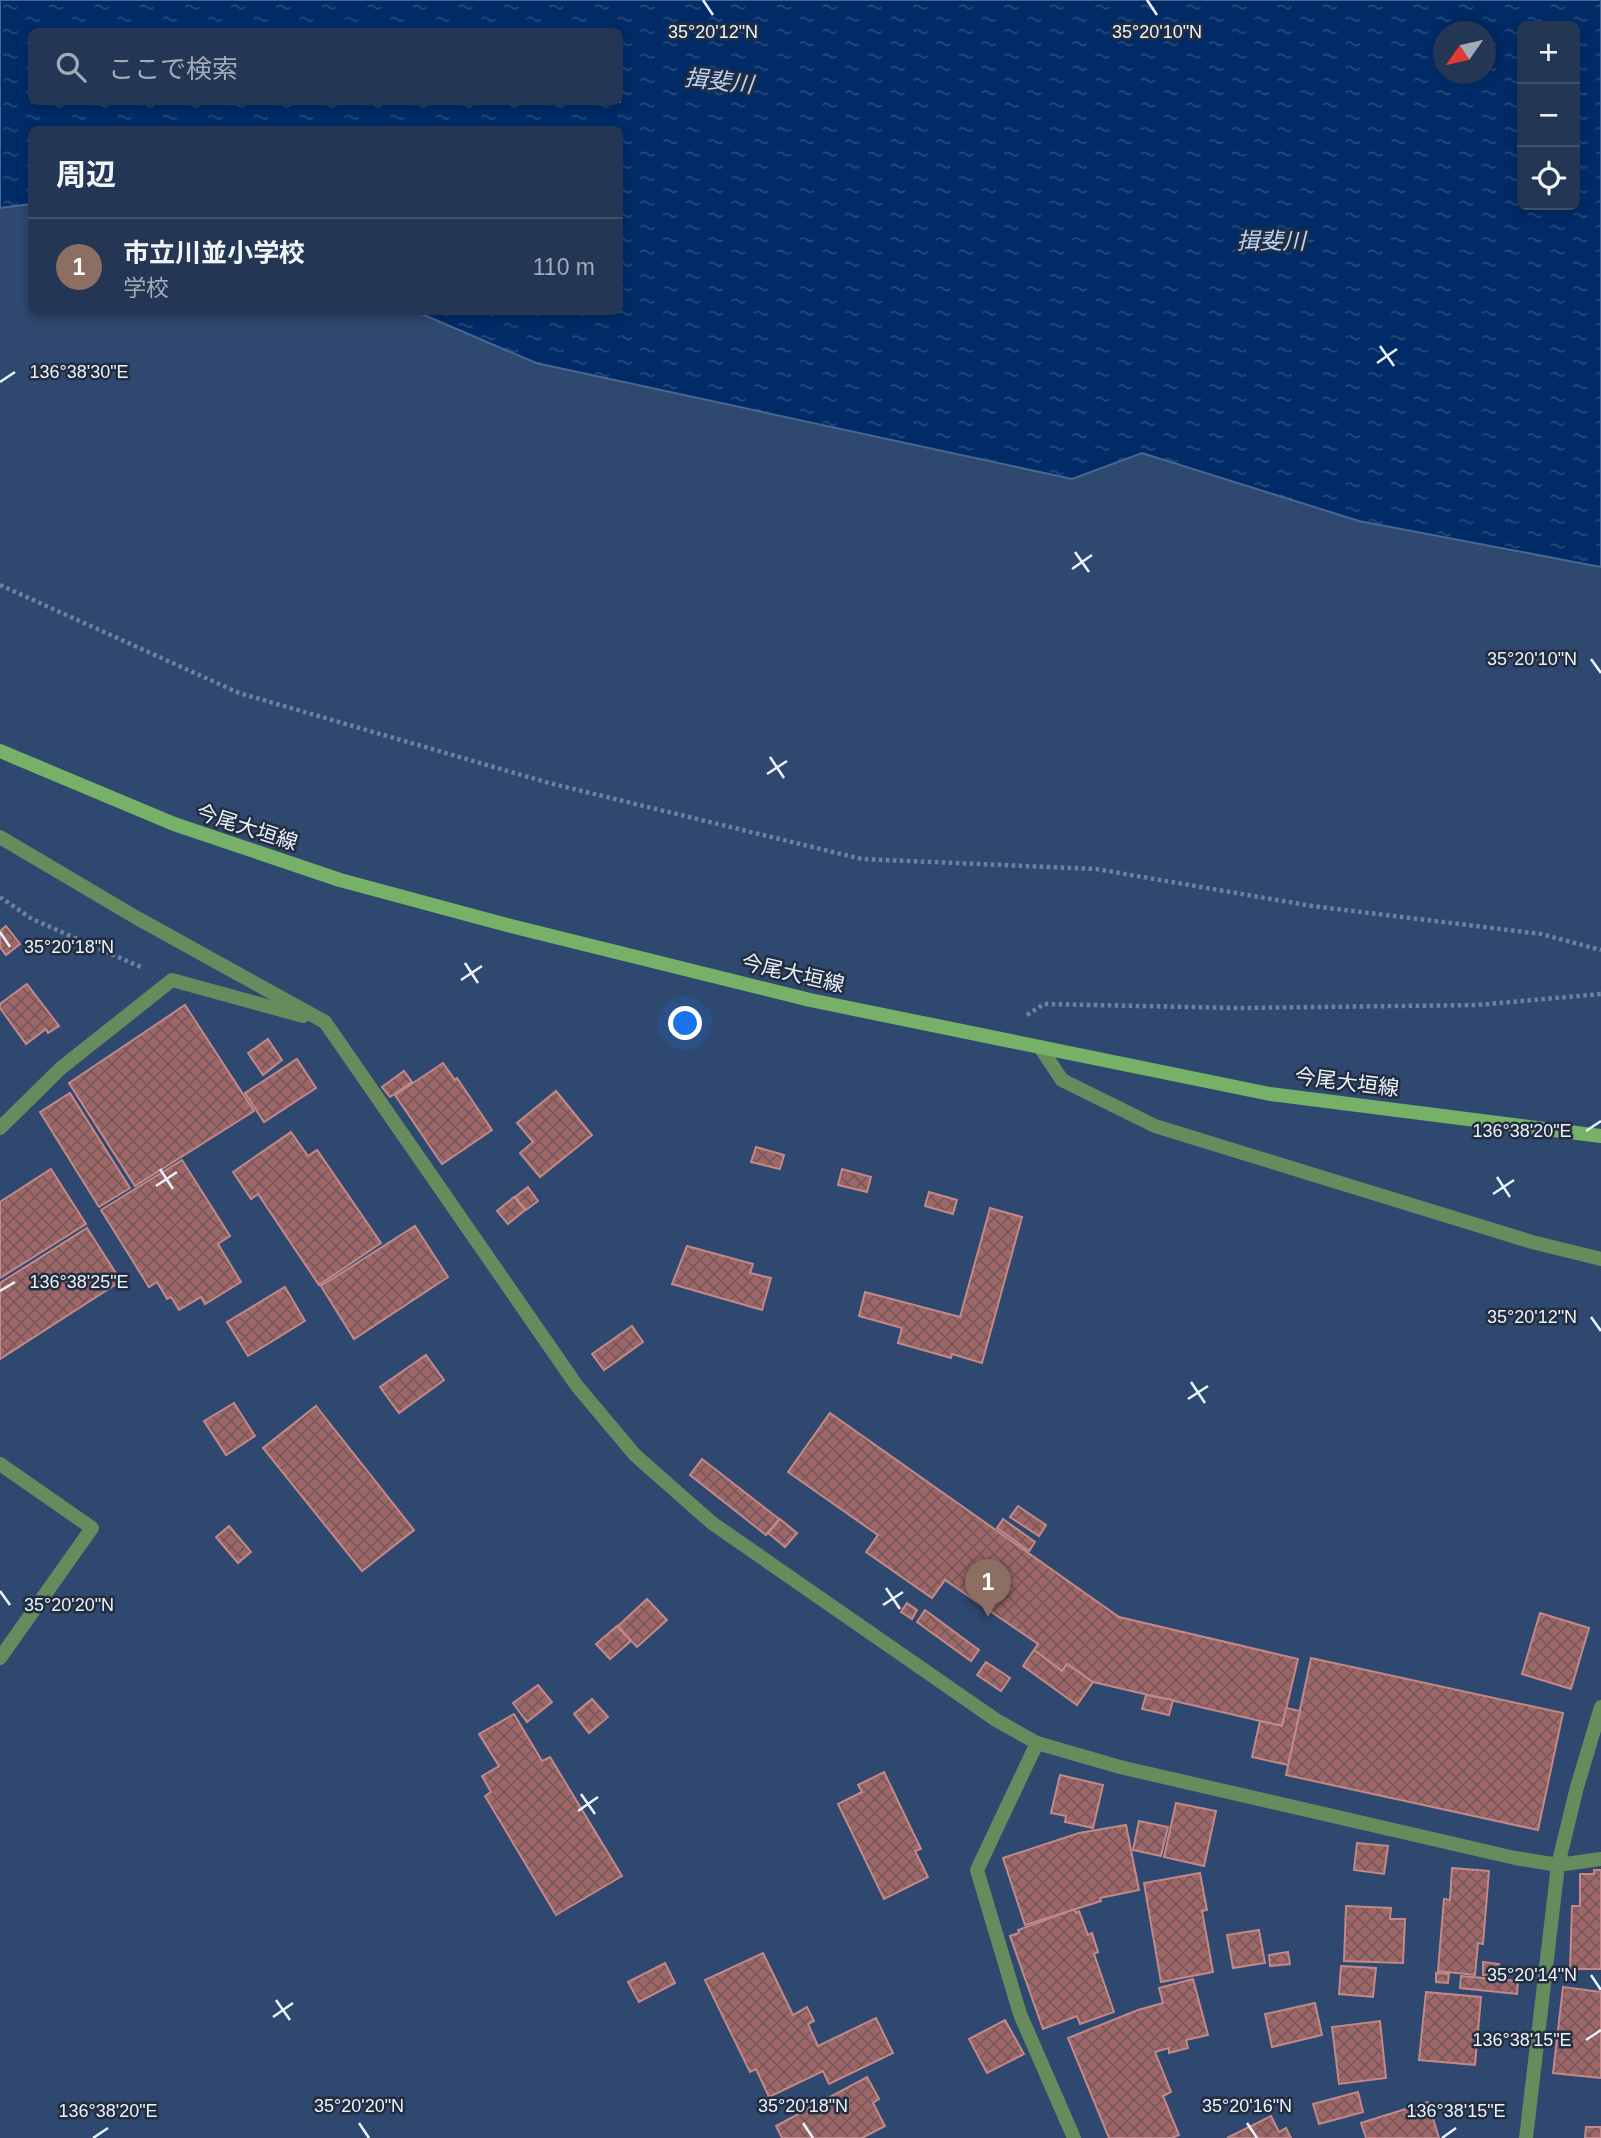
<!DOCTYPE html>
<html lang="ja">
<head>
<meta charset="utf-8">
<style>
  :root { --surface:#233653; --page:#2b3e5a; --text:#f1f3f6; --muted:#a3abb8; --line:#40506a; --accent:#e8ab37 }
  body { margin:0; font-family:Helvetica,"Noto Sans JP",sans-serif; background:var(--page); color:var(--text) }
  .controls { position:absolute; right:21px; top:21px; display:grid; overflow:hidden; border-radius:10px; box-shadow:0 4px 10px #0003 }
  .controls button { width:63px; height:63px; display:grid; place-items:center; padding:0; border:0; border-bottom:2px solid var(--line); background:var(--surface); color:var(--text); font:35px sans-serif }
  .compass { position:absolute; left:1433px; top:21px; width:63px; height:63px; border-radius:50%; background:var(--surface); box-shadow:0 4px 10px #0003; rotate:236deg }
  .you { position:absolute; left:686px; top:1024px; width:24px; height:24px; margin:-18px; border:5px solid #fff; border-radius:50%; background:#1a73e8; box-shadow:0 0 0 10px #1a73e833 }
  .badge { display:grid; place-items:center; width:46px; height:46px; border-radius:50%; background:var(--accent); color:#fff; font-size:23px; font-weight:700 }
  .pin { position:absolute; translate:-50% -58px; filter:drop-shadow(0 2px 4px #0008) }
  .pin::after { content:''; position:absolute; top:37px; width:24px; height:21px; background:inherit; clip-path:polygon(0 0,100% 0,50% 100%) }
  .list { margin:0; padding:0; list-style:none }
  h2 { display:flex; justify-content:space-between; align-items:center; height:91px; margin:0; padding:0 28px; font-size:30px }
  h2 small { font-size:23px; font-weight:400; color:var(--muted) }
  .list li { display:grid; grid-template-columns:46px 1fr auto; gap:21px; align-items:center; box-sizing:border-box; height:98px; padding:0 28px; border-top:2px solid var(--line) }
  .list b { display:block; font-size:26px; white-space:nowrap }
  .list p { margin:0; font-size:23px; white-space:nowrap; color:var(--muted) }
  .list em { font-size:23px; font-style:normal; color:var(--muted) }
  .icon { flex:none; width:38px; height:38px; fill:none; stroke:currentColor; stroke-width:2; stroke-linecap:round; stroke-linejoin:round }
  .map { position:relative; flex:none; width:1601px; height:2138px; overflow:hidden }
  .search { position:absolute; background:var(--surface); box-shadow:0 4px 10px #0003; left:28px; top:28px; width:595px; height:77px; display:flex; align-items:center; gap:18px; box-sizing:border-box; padding:0 24px; border-radius:10px; color:var(--muted); font-size:26px }
  .panel { position:absolute; background:var(--surface); box-shadow:0 4px 10px #0003; left:28px; top:126px; width:595px; height:189px; border-radius:10px }
  .map>svg:first-child { display:block }
</style>
</head>
<body>
<div class="map">
<svg width="1601" height="2138" viewBox="0 0 1601 2138">
  <defs>
    <pattern id="water-ripples" width="26" height="14" patternUnits="userSpaceOnUse" patternTransform="scale(1.75)"><rect width="26" height="14" fill="#012b66"/><path d="M2 4q2-2 4 0t4 0M15 11q2-2 4 0t4 0" fill="none" stroke="#264a7d"/></pattern>
    <pattern id="building-cross-hatch" width="8" height="8" patternUnits="userSpaceOnUse" patternTransform="scale(1.75)"><rect width="8" height="8" fill="#9f6667"/><path d="M0 0l8 8M0 8l8-8" fill="none" stroke="#77595b"/></pattern>
  </defs>
  <rect width="100%" height="100%" fill="#2f486f"/>
  <path fill="url(#water-ripples)" stroke="#486793" stroke-width="2" fill-rule="evenodd" d="M0 0H1601V567L1359 521 1142 453 1072 479 536 363 417 312H620V130H32L31 204 0 208ZM1522 26H1575V205H1522ZM32 32H620V102H32ZM1444 32H1486V74H1444Z"/>
  <g fill="url(#building-cross-hatch)" stroke="#c38888" stroke-width="2">
    <path d="M6 926 20 944 6 955 0 947V931Z"/>
    <path d="M27 984 59 1026 48 1033 46 1029 26 1044 0 1008V1004Z"/>
    <path d="M185 1005 254 1111 135 1186 69 1083Z"/>
    <path d="M268 1039 282 1060 263 1075 248 1053Z"/>
    <path d="M297 1059 316 1088 264 1122 245 1093Z"/>
    <path d="M443 1063 455 1080 457 1078 492 1130 442 1164 395 1095Z"/>
    <path d="M404 1071 412 1082 390 1097 382 1087Z"/>
    <path d="M556 1091 592 1135 540 1177 520 1153 533 1142 517 1123Z"/>
    <path d="M70 1093 130 1188 99 1207 40 1112Z"/>
    <path d="M291 1132 308 1156 317 1150 381 1243 319 1285 258 1194 251 1199 233 1172Z"/>
    <path d="M756 1147 784 1155 780 1169 751 1162Z"/>
    <path d="M182 1160 230 1236 218 1244 241 1282 205 1304 201 1297 179 1310 171 1297 167 1299 157 1282 149 1287 101 1210Z"/>
    <path d="M51 1169 86 1224 0 1278V1202Z"/>
    <path d="M842 1169 871 1177 867 1192 838 1185Z"/>
    <path d="M528 1187 538 1201 526 1210 515 1197Z"/>
    <path d="M929 1192 957 1200 953 1214 925 1206Z"/>
    <path d="M514 1197 525 1210 508 1224 497 1211Z"/>
    <path d="M990 1208 1022 1217 982 1363 952 1354 951 1358 898 1343 902 1328 859 1316 865 1292 960 1317Z"/>
    <path d="M415 1226 448 1277 354 1339 321 1286Z"/>
    <path d="M87 1228 121 1281 0 1359V1283Z"/>
    <path d="M687 1246 753 1264 750 1273 771 1278 762 1310 672 1284Z"/>
    <path d="M285 1287 305 1321 248 1356 227 1322Z"/>
    <path d="M632 1326 643 1342 604 1370 592 1354Z"/>
    <path d="M426 1355 444 1380 399 1413 380 1387Z"/>
    <path d="M234 1403 255 1436 226 1455 204 1421Z"/>
    <path d="M316 1406 414 1530 362 1571 263 1448Z"/>
    <path d="M830 1413 1119 1617 1298 1659 1282 1726 1093 1682 1067 1664 1062 1671 1034 1650 1038 1644 945 1580 932 1598 866 1552 878 1535 788 1472Z"/>
    <path d="M702 1459 779 1519 766 1535 690 1475Z"/>
    <path d="M1018 1506 1046 1525 1039 1536 1010 1517Z"/>
    <path d="M780 1519 797 1533 785 1547 768 1533Z"/>
    <path d="M1003 1519 1035 1542 1029 1551 997 1528Z"/>
    <path d="M229 1526 251 1552 238 1563 216 1537Z"/>
    <path d="M647 1599 667 1620 637 1647 618 1626Z"/>
    <path d="M907 1603 917 1610 912 1619 901 1612Z"/>
    <path d="M925 1610 979 1650 971 1661 917 1622Z"/>
    <path d="M1540 1613 1589 1628 1571 1689 1522 1674Z"/>
    <path d="M617 1626 631 1641 610 1659 596 1644Z"/>
    <path d="M1034 1650 1062 1671 1067 1664 1093 1682 1077 1705 1023 1666Z"/>
    <path d="M1311 1658 1563 1713 1538 1830 1286 1775Z"/>
    <path d="M986 1662 1010 1678 1001 1691 977 1675Z"/>
    <path d="M538 1685 552 1702 527 1722 513 1703Z"/>
    <path d="M1146 1695 1173 1700 1169 1715 1142 1709Z"/>
    <path d="M592 1699 608 1717 589 1733 574 1714Z"/>
    <path d="M1286 1708 1300 1711 1288 1765 1252 1757 1260 1721 1282 1726Z"/>
    <path d="M514 1714 542 1761 550 1757 622 1876 556 1915 485 1796 491 1792 482 1776 499 1766 479 1734Z"/>
    <path d="M884 1772 921 1849 915 1851 928 1877 884 1899 838 1804 862 1792 858 1785Z"/>
    <path d="M1060 1775 1103 1785 1093 1828 1065 1822 1066 1816 1051 1813Z"/>
    <path d="M1176 1803 1216 1811 1204 1866 1164 1857Z"/>
    <path d="M1139 1821 1168 1827 1161 1856 1133 1850Z"/>
    <path d="M1126 1825 1139 1890 1100 1898 1101 1901 1025 1925 1003 1858 1079 1833Z"/>
    <path d="M1357 1843 1388 1846 1384 1874 1354 1870Z"/>
    <path d="M1452 1868 1489 1871 1483 1944 1478 1943 1475 1975 1438 1971 1444 1899 1450 1900Z"/>
    <path d="M1594 1870H1601V1969H1570L1572 1906H1580V1874H1594Z"/>
    <path d="M1200 1873 1207 1910 1202 1911 1213 1972 1161 1982 1144 1883Z"/>
    <path d="M1346 1906 1391 1908 1390 1919H1405L1403 1963 1344 1961Z"/>
    <path d="M1075 1909 1076 1913 1079 1911 1088 1935 1092 1933 1098 1952 1094 1954 1114 2012 1080 2024 1077 2016 1043 2029 1010 1936 1019 1933 1018 1930Z"/>
    <path d="M1259 1930 1265 1963 1233 1968 1227 1935Z"/>
    <path d="M1288 1952 1290 1964 1270 1966 1269 1955Z"/>
    <path d="M763 1953 793 2015 807 2007 814 2021 808 2024 818 2046 876 2018 893 2053 829 2084 823 2071 769 2097 756 2069 750 2072 705 1980Z"/>
    <path d="M1483 1962 1499 1964 1498 1976 1483 1975Z"/>
    <path d="M665 1963 675 1983 639 2002 628 1982Z"/>
    <path d="M1341 1966 1376 1968 1373 1997 1339 1994Z"/>
    <path d="M1436 1973 1449 1974 1448 1983 1436 1982Z"/>
    <path d="M1461 1976 1518 1981 1517 1994 1460 1988Z"/>
    <path d="M1193 1979 1208 2035 1186 2040 1188 2048 1169 2053V2048L1155 2052 1171 2092 1163 2096 1179 2135 1172 2138H1109L1068 2038 1138 2010 1163 2003 1159 1988Z"/>
    <path d="M1563 1987 1601 1992V2078L1553 2073Z"/>
    <path d="M1426 1992 1481 1997 1475 2065 1419 2060Z"/>
    <path d="M1315 2003 1322 2035 1272 2047 1265 2014Z"/>
    <path d="M1005 2020 1024 2054 987 2073 969 2039Z"/>
    <path d="M1380 2021 1386 2078 1339 2084 1332 2027Z"/>
    <path d="M867 2077 879 2099 873 2103 885 2126 862 2138H782L776 2126Z"/>
    <path d="M1358 2092 1363 2112 1319 2124 1313 2104Z"/>
    <path d="M1428 2102 1439 2138H1366L1361 2123Z"/>
    <path d="M1271 2116 1279 2132 1286 2128 1291 2138H1227Z"/>
    <path d="M1586 2127H1601V2138H1585Z"/>
  </g>
  <g fill="none" stroke-linecap="round" stroke-linejoin="round">
    <g stroke="#6e819e" stroke-width="4.5" stroke-dasharray="3.5 3.5" stroke-linecap="butt">
      <path d="M0 585 239 693 549 783 862 859 1096 869 1312 906 1541 934 1601 950"/>
      <path d="M0 897 32 919 143 968"/>
      <path d="M1027 1015 1044 1004 1238 1008 1477 1005 1601 994"/>
    </g>
    <g stroke="#678b5d" stroke-width="14">
      <path d="M0 837 137 918 325 1022 577 1386 635 1455 712 1523 996 1720 1037 1743 1120 1767 1515 1858 1558 1865 1601 1859"/>
      <path d="M1040 1047 1062 1080 1155 1126 1532 1242 1601 1259"/>
      <path d="M0 1128 61 1068 172 980 303 1016"/>
      <path d="M0 1464 92 1528 0 1658"/>
      <path d="M1037 1743 977 1870 1020 2014 1074 2138"/>
      <path d="M1526 2138 1558 1865 1577 1787 1601 1707"/>
    </g>
    <path stroke="#77b067" stroke-width="14" d="M0 751 174 824 340 880 507 925 810 1000 1270 1094 1601 1136"/>
  </g>
  <path fill="none" stroke="#ecf2fc" stroke-width="2.5" d="M703 0 713 15M1147 0 1157 15M1380 346 1394 366M1377 363 1397 349M0 382 15 372M1075 552 1089 572M1072 569 1092 555M1591 659 1601 673M770 757 784 778M767 774 787 761M0 932 10 947M465 963 478 983M461 980 482 966M1586 1131 1601 1121M160 1169 173 1189M1497 1177 1510 1197M156 1186 177 1172M1493 1194 1514 1180M0 1291 15 1282M1591 1317 1601 1331M1191 1382 1205 1403M1188 1399 1208 1386M886 1588 900 1609M0 1591 10 1605M883 1605 903 1592M581 1794 595 1814M578 1811 598 1797M1591 1975 1601 1990M276 2000 290 2020M273 2017 293 2003M1586 2040 1601 2030M359 2123 369 2138M803 2123 813 2138M1247 2123 1257 2138M93 2138 108 2128M1442 2138 1456 2128"/>
  <g text-anchor="middle" dominant-baseline="central" stroke-width="5" stroke-linejoin="round" paint-order="stroke">
    <g font-size="21" fill="#ecf2fc" stroke="#222e40">
      <text transform="translate(247 827) rotate(18)">今尾大垣線</text>
      <text transform="translate(793 973) rotate(13)">今尾大垣線</text>
      <text transform="translate(1347 1082) rotate(7)">今尾大垣線</text>
    </g>
    <g font-size="23" font-style="italic" fill="#bcd4f8" stroke="#222e40">
      <text transform="translate(719 81) rotate(6)">揖斐川</text>
      <text x="1271" y="241">揖斐川</text>
    </g>
  </g>
  <g font-size="18" text-anchor="middle" fill="#ecf2fc" stroke="#222e40" stroke-width="5" stroke-linejoin="round" paint-order="stroke">
    <text x="713" y="38">35°20'12"N</text>
    <text x="1157" y="38">35°20'10"N</text>
    <text x="79" y="378">136°38'30"E</text>
    <text x="1532" y="665">35°20'10"N</text>
    <text x="69" y="953">35°20'18"N</text>
    <text x="1522" y="1137">136°38'20"E</text>
    <text x="79" y="1288">136°38'25"E</text>
    <text x="1532" y="1323">35°20'12"N</text>
    <text x="69" y="1611">35°20'20"N</text>
    <text x="1532" y="1981">35°20'14"N</text>
    <text x="1522" y="2046">136°38'15"E</text>
    <text x="359" y="2112">35°20'20"N</text>
    <text x="803" y="2112">35°20'18"N</text>
    <text x="1247" y="2112">35°20'16"N</text>
    <text x="108" y="2117">136°38'20"E</text>
    <text x="1456" y="2117">136°38'15"E</text>
  </g>
</svg>
<div class="controls">
<button>+</button>
<button>−</button>
<button><svg class="icon" aria-label="locate" viewBox="0 0 24 24"><circle cx="12" cy="12" r="6"/><path d="M12 2v4M12 18v4M2 12h4M18 12h4"/></svg></button>
</div>
<svg class="compass" viewBox="-18 -18 36 36"><path d="M0-13l5 13h-10z" fill="#e53935"/><path d="M0 13l5-13h-10z" fill="#a3abb8"/></svg>
<div class="you"></div>
<div class="pin badge" style="left:988px;top:1617px;background:#8d6e63">1</div>
<div class="search"><svg class="icon" aria-label="search" viewBox="0 0 24 24"><circle cx="10" cy="10" r="6"/><path d="M15 15l6 6"/></svg>ここで検索</div>
<section class="panel">
<h2>周辺<small></small></h2>
<ul class="list">
<li><span class="badge" style="background:#8d6e63">1</span><div><b>市立川並小学校</b><p>学校</p></div><em>110 m</em></li>
</ul>
</section>
</div>
</body>
</html>
